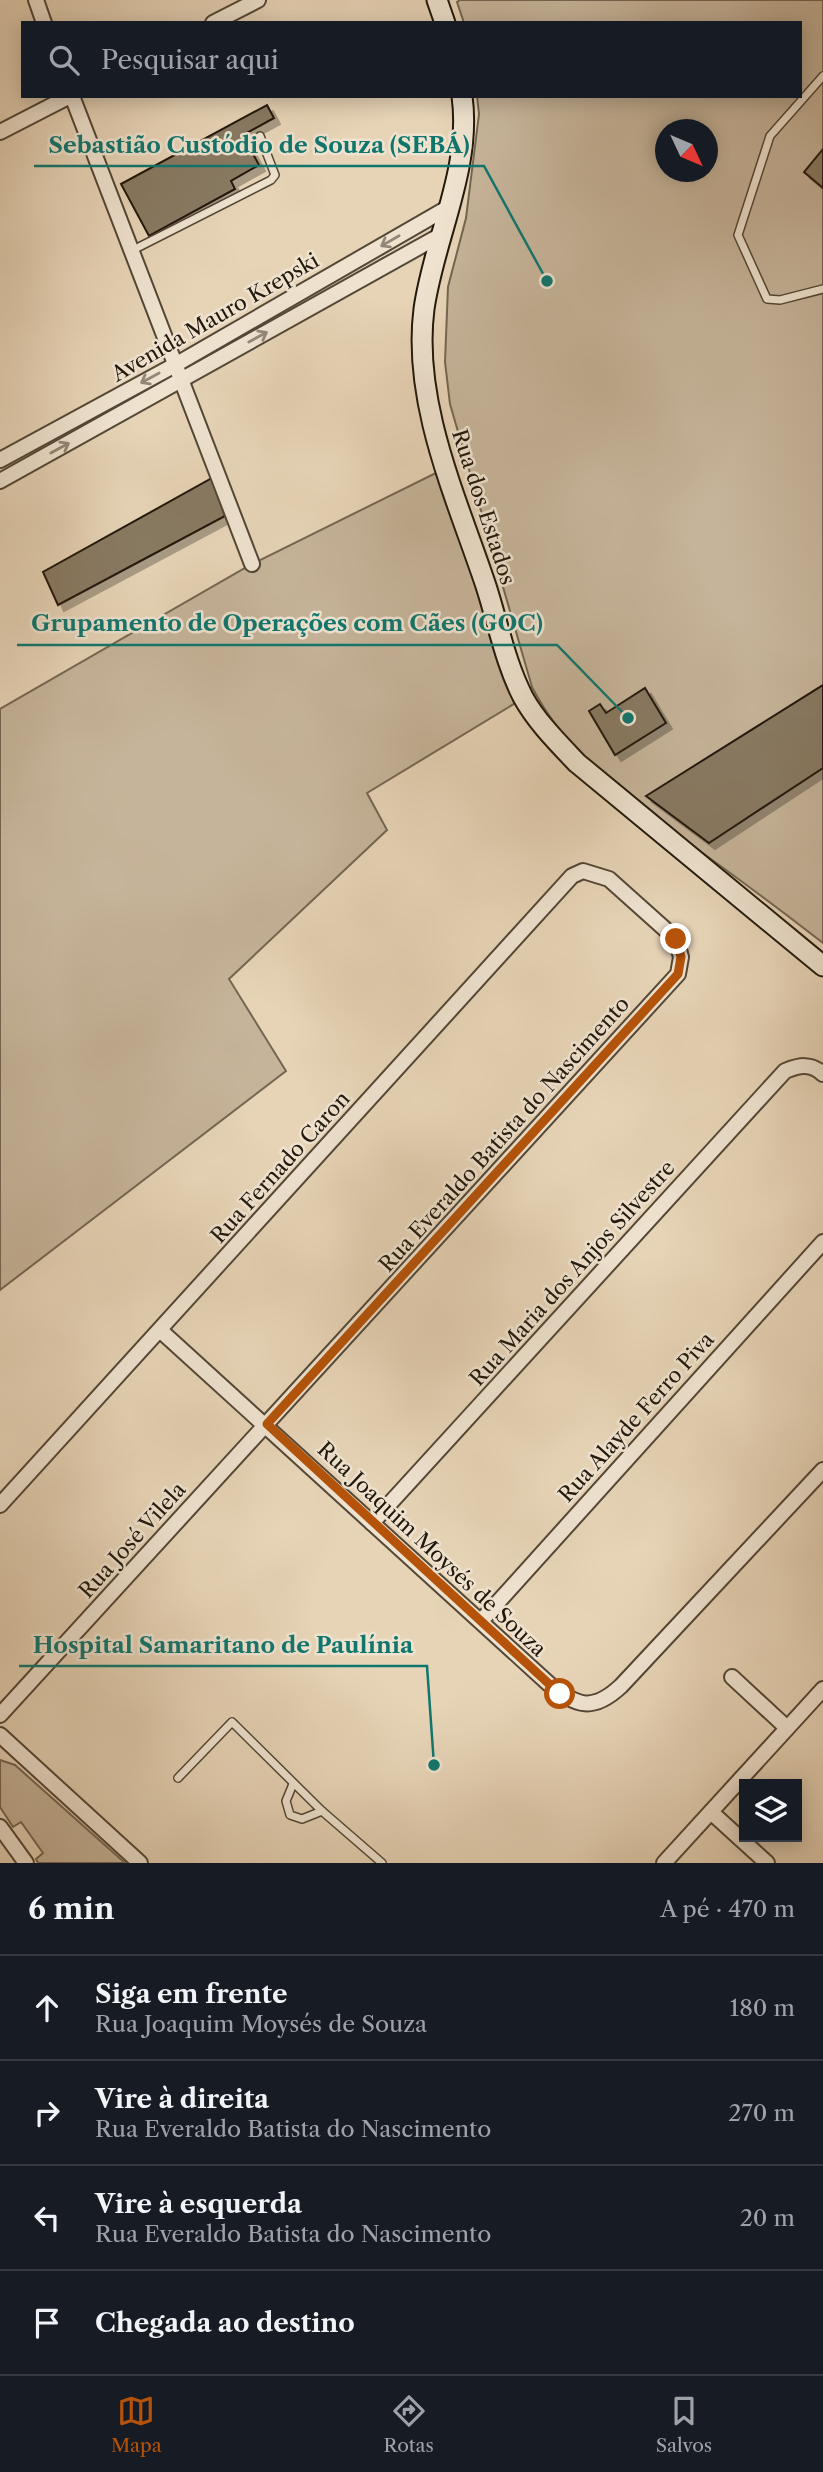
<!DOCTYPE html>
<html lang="pt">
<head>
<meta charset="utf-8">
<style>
  :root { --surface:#171b24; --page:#20242c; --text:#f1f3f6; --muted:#9ea1a6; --line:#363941; --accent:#b45309 }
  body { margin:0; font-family:"Libre Caslon Text",serif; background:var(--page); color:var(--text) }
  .controls { position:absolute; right:21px; bottom:21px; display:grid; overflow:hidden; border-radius:0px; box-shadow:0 4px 18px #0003 }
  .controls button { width:63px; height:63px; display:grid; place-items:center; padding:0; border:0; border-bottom:2px solid var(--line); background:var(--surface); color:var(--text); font:35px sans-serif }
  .compass { position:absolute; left:655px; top:119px; width:63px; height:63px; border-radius:50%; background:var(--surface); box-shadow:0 4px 18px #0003; rotate:134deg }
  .stop { position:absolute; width:21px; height:21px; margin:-16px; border:5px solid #b45309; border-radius:50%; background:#fff }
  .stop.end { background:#b45309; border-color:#fff; box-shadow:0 2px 7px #0008 }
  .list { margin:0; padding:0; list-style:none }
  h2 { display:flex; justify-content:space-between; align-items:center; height:91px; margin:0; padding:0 28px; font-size:30px }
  h2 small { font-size:23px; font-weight:400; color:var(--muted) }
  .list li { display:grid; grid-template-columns:46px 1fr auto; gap:21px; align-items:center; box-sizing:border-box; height:105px; padding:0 28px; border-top:2px solid var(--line) }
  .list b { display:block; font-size:26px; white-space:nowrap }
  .list p { margin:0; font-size:23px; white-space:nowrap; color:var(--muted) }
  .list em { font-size:23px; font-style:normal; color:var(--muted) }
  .icon { flex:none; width:38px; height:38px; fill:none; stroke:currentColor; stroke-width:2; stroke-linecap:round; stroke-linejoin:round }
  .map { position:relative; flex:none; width:823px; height:1863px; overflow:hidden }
  .search { position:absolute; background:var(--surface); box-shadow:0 4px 18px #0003; left:21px; right:21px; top:21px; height:77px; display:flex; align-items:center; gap:18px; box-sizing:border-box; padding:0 24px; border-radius:0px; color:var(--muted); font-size:26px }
  .sheet { height:511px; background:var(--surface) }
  nav { display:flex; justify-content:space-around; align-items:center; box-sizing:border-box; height:98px; border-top:2px solid var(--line); background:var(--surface); font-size:19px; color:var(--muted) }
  nav a { display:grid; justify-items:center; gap:4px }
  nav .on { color:var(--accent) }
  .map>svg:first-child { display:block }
</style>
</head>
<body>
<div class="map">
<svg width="823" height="1863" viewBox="0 0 823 1863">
  <defs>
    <filter id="shadow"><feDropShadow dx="6" dy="6" stdDeviation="0" flood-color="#0004"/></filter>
  </defs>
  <rect width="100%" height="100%" fill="#e7d4b7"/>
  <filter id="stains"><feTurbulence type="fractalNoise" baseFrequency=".00286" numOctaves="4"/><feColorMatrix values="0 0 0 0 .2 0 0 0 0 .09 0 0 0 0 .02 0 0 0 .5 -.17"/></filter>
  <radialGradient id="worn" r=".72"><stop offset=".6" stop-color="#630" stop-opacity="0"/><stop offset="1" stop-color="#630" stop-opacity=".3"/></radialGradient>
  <g fill="#c6b49a" stroke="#746652" stroke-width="2" fill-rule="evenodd">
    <path d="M460 0H823V943C779 909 735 876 690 844 630 800 567 755 532 687L450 404 445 362 448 287 466 218 479 114 477 96H800V23H464L457 2ZM666 130H708V172H666Z"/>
    <path d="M446 468 527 696 367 793 387 830 229 979 286 1071 0 1290V709L252 564Z"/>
    <path d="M0 1760 15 1765 125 1863H38L36 1859 43 1853 21 1822 13 1827 0 1807Z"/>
  </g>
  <g fill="#887a64" stroke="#22180b" stroke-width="2" filter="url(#shadow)">
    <path d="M267 105 274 118 243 135 259 165 231 181 235 189 149 236 121 184Z"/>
    <path d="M823 149V188L804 172Z"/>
    <path d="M212 478 225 516 58 605 43 572Z"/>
    <path d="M823 685V768L709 843 646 796Z"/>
    <path d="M645 688 666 723 615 755 589 711 600 704 606 713Z"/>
  </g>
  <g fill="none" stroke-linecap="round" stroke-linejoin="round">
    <defs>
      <g id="lane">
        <path d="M823 76 770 136 738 235 767 299 780 300 823 289"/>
        <path d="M131 251 271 180 275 175 260 136"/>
        <path d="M178 1778 232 1722 322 1811 382 1863"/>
        <path d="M293 1784 286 1801 290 1815 302 1819 322 1811"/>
      </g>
      <g id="street">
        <path d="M36 0 44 23"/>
        <path d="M213 23 258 0"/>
        <path d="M72 96 252 564"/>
        <path d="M0 132 70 96"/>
        <path d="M0 460 175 365 449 207"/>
        <path d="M0 481 439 236"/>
        <path d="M161 1331 549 1684C577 1707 593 1712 621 1686L823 1470"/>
        <path d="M0 1505 572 876 583 871 609 879 676 939 681 957 678 974 0 1715"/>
        <path d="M372 1523 785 1071C800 1065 811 1063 823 1074"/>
        <path d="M481 1621 823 1242"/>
        <path d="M732 1677 787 1728"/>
        <path d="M0 1735 140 1863"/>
        <path d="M711 1812 767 1863"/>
        <path d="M0 1827 26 1863"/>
        <path d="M664 1863 823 1689"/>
      </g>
      <g id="secondary">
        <path d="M437 0 445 23"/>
        <path d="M462 96C472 169 434 238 424 309 412 403 457 499 486 586 498 623 505 662 523 697 536 721 558 743 577 763L823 966"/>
      </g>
    </defs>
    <use href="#lane" stroke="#534736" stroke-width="10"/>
    <use href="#street" stroke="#534736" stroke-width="18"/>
    <use href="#secondary" stroke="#22180b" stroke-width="23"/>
    <use href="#lane" stroke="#efe3d0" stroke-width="7"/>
    <use href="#street" stroke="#efe3d0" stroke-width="14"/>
    <use href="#secondary" stroke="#efe3d0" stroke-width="19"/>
  </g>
  <defs><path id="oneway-shaft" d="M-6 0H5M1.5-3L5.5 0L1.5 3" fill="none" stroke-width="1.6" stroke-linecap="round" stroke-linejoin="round" transform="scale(1.75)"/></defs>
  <g stroke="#938877">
    <use href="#oneway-shaft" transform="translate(390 241) rotate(150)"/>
    <use href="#oneway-shaft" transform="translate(258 337) rotate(-29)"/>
    <use href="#oneway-shaft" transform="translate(150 378) rotate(151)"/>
    <use href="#oneway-shaft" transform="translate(60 448) rotate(-29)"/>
  </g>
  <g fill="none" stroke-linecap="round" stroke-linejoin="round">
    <path stroke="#b45309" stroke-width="9" d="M560 1694 267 1424 678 974 681 957 676 939"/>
  </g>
  <g text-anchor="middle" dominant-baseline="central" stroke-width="5" stroke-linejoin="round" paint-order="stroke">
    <g font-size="21" fill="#22180b" stroke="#efe3d0">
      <text transform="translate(215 317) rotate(-30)">Avenida Mauro Krepski</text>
      <text transform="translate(484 507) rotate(72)">Rua dos Estados</text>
      <text transform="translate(504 1134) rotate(-48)">Rua Everaldo Batista do Nascimento</text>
      <text transform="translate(280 1167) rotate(-48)">Rua Fernado Caron</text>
      <text transform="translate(572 1273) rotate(-48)">Rua Maria dos Anjos Silvestre</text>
      <text transform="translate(636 1417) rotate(-48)">Rua Alayde Ferro Piva</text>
      <text transform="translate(132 1540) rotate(-48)">Rua José Vilela</text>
      <text transform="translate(432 1549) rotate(43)">Rua Joaquim Moysés de Souza</text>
    </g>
  </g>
  <path fill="none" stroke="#0f766e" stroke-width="2.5" d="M547 281L484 166H34M628 718L557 645H17M434 1765L427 1666H19"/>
  <g fill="#0f766e" stroke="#efe3d0" stroke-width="2.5">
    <circle cx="547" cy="281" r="7"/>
    <circle cx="628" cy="718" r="7"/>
    <circle cx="434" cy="1765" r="7"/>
  </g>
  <g font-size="23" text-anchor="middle" font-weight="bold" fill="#0f766e" stroke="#efe3d0" stroke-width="5" stroke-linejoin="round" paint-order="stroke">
    <text x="259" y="153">Sebastião Custódio de Souza (SEBÁ)</text>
    <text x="287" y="631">Grupamento de Operações com Cães (GOC)</text>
    <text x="223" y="1653">Hospital Samaritano de Paulínia</text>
  </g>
  <rect width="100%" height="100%" filter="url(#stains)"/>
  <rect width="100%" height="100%" fill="url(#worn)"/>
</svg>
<div class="controls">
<button><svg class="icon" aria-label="layers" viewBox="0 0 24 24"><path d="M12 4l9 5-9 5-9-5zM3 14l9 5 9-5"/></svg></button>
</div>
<svg class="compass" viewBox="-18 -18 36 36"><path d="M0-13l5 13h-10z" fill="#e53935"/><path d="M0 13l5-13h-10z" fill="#9ea1a6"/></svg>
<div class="stop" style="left:560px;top:1694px"></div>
<div class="stop end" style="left:676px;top:939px"></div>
<div class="search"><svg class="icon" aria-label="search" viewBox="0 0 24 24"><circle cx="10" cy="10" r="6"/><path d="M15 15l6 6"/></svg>Pesquisar aqui</div>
</div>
<section class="sheet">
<h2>6 min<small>A pé · 470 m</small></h2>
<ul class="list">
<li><svg class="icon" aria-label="ahead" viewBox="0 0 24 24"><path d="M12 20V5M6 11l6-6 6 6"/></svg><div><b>Siga em frente</b><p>Rua Joaquim Moysés de Souza</p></div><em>180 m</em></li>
<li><svg class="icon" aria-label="right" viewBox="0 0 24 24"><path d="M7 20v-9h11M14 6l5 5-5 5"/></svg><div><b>Vire à direita</b><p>Rua Everaldo Batista do Nascimento</p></div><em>270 m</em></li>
<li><svg class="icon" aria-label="left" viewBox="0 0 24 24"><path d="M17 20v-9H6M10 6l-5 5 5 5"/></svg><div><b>Vire à esquerda</b><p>Rua Everaldo Batista do Nascimento</p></div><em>20 m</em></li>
<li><svg class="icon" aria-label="arrive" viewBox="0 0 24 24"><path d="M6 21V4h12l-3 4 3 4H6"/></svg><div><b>Chegada ao destino</b></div></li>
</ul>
</section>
<nav>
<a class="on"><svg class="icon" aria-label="map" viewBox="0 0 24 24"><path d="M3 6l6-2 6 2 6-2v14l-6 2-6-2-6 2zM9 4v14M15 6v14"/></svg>Mapa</a>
<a><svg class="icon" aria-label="directions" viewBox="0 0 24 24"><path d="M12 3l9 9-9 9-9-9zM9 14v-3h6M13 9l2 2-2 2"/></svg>Rotas</a>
<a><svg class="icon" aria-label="saved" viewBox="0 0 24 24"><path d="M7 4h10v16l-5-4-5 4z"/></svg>Salvos</a>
</nav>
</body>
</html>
